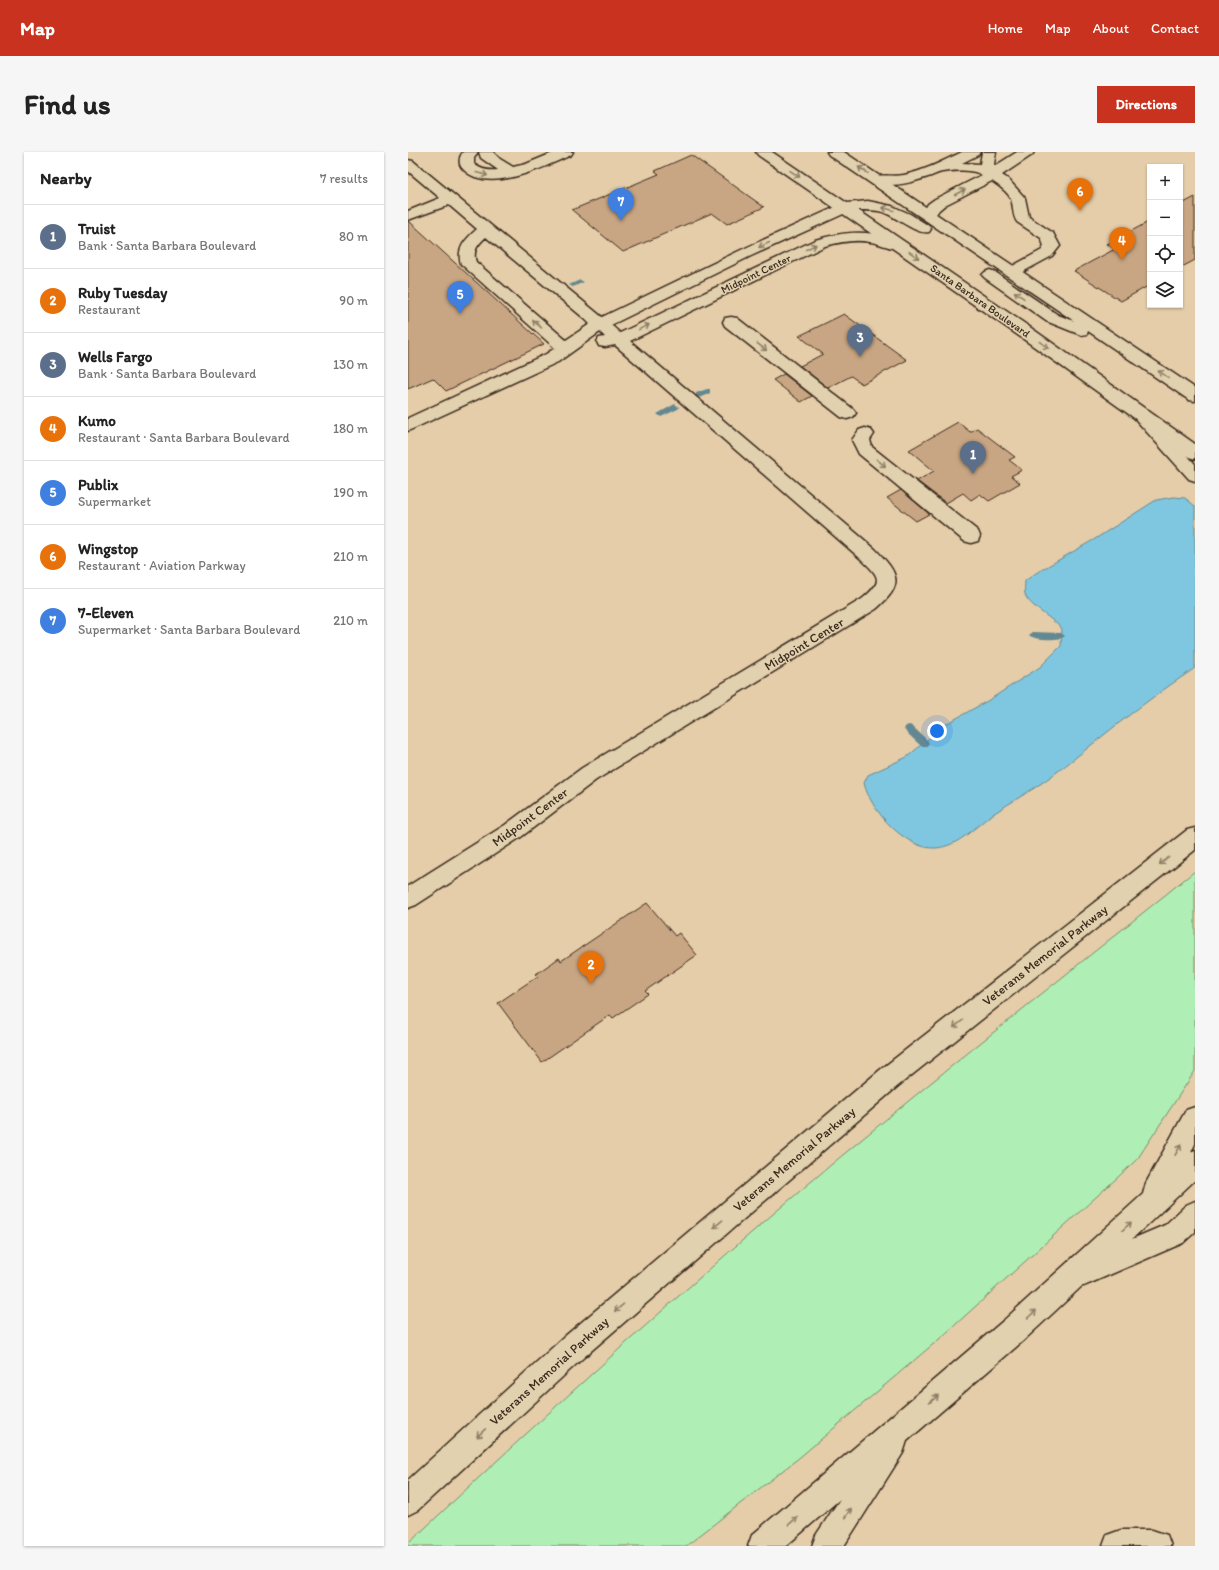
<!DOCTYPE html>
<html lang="en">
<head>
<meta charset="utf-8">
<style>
  :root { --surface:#fff; --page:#f6f6f6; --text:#222; --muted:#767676; --line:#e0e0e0; --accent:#c8321e }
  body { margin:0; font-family:Itim,sans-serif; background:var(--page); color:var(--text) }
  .controls { position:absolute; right:12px; top:12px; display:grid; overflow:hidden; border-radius:0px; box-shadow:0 1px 3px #0004 }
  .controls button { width:36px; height:36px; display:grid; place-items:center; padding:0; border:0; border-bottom:1px solid var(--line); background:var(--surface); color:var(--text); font:20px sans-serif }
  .you { position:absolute; left:529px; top:579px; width:14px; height:14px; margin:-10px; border:3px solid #fff; border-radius:50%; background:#1a73e8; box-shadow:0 0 0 6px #1a73e833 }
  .badge { display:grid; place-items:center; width:26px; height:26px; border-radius:50%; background:var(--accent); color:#fff; font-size:13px; font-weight:700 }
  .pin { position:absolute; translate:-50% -33px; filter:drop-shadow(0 1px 2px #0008) }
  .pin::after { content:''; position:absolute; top:21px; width:14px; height:12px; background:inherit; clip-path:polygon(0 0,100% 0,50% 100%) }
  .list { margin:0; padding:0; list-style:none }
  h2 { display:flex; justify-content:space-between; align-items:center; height:52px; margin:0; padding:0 16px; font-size:17px }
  h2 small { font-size:13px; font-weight:400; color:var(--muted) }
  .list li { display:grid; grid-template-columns:26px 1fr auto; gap:12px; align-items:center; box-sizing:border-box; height:64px; padding:0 16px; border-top:1px solid var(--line) }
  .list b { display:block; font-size:15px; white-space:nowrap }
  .list p { margin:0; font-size:13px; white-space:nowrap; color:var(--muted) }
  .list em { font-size:13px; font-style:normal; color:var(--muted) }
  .icon { flex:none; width:22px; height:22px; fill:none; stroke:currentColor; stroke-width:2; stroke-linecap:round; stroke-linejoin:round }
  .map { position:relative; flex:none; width:787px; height:1394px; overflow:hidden; border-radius:0px }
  header { display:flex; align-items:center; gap:24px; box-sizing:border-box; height:56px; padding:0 20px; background:var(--accent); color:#fff }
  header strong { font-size:19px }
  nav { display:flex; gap:22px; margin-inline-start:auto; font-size:14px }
  .intro { display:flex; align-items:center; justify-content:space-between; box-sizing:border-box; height:96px; padding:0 24px }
  h1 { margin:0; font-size:28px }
  .button { padding:10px 18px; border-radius:0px; background:var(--accent); color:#fff; font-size:14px; font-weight:700 }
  main { display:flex; gap:24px; padding:0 24px }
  aside { flex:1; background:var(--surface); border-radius:0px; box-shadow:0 1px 3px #0004 }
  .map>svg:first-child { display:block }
</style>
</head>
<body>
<header>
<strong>Map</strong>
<nav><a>Home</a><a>Map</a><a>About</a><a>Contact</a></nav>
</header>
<div class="intro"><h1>Find us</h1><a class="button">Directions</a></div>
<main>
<aside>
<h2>Nearby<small>7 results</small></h2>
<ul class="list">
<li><span class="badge" style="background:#5c6f8a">1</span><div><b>Truist</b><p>Bank · Santa Barbara Boulevard</p></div><em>80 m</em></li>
<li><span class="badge" style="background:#e8710a">2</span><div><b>Ruby Tuesday</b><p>Restaurant</p></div><em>90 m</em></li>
<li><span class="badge" style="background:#5c6f8a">3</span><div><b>Wells Fargo</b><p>Bank · Santa Barbara Boulevard</p></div><em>130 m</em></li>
<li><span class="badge" style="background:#e8710a">4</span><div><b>Kumo</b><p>Restaurant · Santa Barbara Boulevard</p></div><em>180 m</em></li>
<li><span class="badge" style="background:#3f7fe0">5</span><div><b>Publix</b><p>Supermarket</p></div><em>190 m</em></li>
<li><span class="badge" style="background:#e8710a">6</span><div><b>Wingstop</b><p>Restaurant · Aviation Parkway</p></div><em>210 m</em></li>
<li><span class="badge" style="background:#3f7fe0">7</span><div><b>7-Eleven</b><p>Supermarket · Santa Barbara Boulevard</p></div><em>210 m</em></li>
</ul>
</aside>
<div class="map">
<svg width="787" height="1394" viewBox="0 0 787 1394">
  <rect width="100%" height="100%" fill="#e5cda9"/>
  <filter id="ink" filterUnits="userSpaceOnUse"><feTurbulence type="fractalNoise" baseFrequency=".025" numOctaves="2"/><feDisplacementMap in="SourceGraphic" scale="8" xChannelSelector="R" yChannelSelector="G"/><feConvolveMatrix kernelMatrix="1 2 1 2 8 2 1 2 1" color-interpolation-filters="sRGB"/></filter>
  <g filter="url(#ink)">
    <path fill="#afefb6" stroke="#758c6a" d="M787 719V919L730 1006 721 1015 536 1183 392 1305 278 1394H0V1392C140 1260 283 1130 430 1007 548 909 668 815 787 719Z"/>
    <path fill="#7fc7e0" stroke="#648892" d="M766 345 777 346 787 354V516C759 535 732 554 706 575 684 592 663 610 641 626 623 639 603 650 585 662 567 674 552 694 528 696 498 698 462 658 456 631L460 623 499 605 538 572 581 548 632 515 653 494 654 477C645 466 620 454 617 442 616 438 617 433 617 429L628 421 687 387 748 348Z"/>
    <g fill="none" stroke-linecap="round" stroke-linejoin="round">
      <g fill="#648892" fill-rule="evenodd">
        <path d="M172 128 176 130 165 135 161 133Z"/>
        <path d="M299 237H302V241L294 245H288V241Z"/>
        <path d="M267 252 271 255 270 257 253 265 249 262Z"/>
        <path d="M625 480 653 481 657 484C654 489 624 488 621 483Z"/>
        <path d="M501 573 504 574 519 588 521 591 519 594H513L498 580 496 577 498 574Z"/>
      </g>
    </g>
    <g fill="#c9a683" stroke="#3b2a1e">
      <path d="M283 3 356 55 319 72 304 61 215 100 164 58 251 22 247 19Z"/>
      <path d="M787 45V108L772 116V53Z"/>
      <path d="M0 69H1L136 192 38 239 25 226 0 237Z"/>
      <path d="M742 69V133L713 149 666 119 707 97 699 92Z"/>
      <path d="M436 162 499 208 454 232 443 224 420 236 392 214 415 202 391 184Z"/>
      <path d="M376 222 404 244 393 250 365 228Z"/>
      <path d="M550 270 562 280 569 276 607 305 601 308 614 318 603 324 612 331 581 349 572 342 563 348 555 341 538 351 509 329 526 319 501 298Z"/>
      <path d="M493 338 521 362 508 369 479 346Z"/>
      <path d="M239 751 267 784 271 781 289 803 237 839 240 842 205 866 202 863 134 910 90 851 130 824 128 822 151 806 153 809Z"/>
    </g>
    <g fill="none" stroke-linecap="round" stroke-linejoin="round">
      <defs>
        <g id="minor">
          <path d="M55 0H70L66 5V12C73 18 81 19 90 18L73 6 71 0H85L92 7 105 15 118 12 147 0H165L163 3C137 15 79 43 55 17 50 12 51 5 55 0Z"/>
          <path d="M554 0H572L570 3 554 11 572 12 574 0H588L586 12 587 14 609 0H626L624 3 594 23 600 27 617 46 621 65 645 81 652 94 644 104 609 123 604 125 599 123 596 120 599 117 634 98 636 94 633 86 609 70C604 63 606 55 603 47 600 40 590 33 584 29L537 53 531 58 526 65 521 66 516 65 514 62 520 52 527 47 574 23C565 17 545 18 534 20 529 21 524 24 520 25 502 31 483 36 465 31L463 28 465 25C475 22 486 25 496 23 516 19 535 9 554 0Z"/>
          <path d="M0 8 5 9 194 165 333 98 432 53 437 52 442 53 444 56 442 59 343 104 203 173 212 181 407 88C433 80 455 78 482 85 488 87 495 88 499 93L496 96C485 99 473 91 462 90 447 87 432 90 417 94L222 189 467 397C491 422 497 432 468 457L188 628 113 685 8 753 0 756V734L97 673 174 616 454 447C476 429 472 425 453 407L207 193 197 195 191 194 189 190 191 186 197 185 192 180 150 210 0 279V266L138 202 147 196 53 112C48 96 58 87 69 77L41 53 0 68V59L32 46 0 19ZM78 85 177 167 182 172 158 188 68 110C64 99 70 92 78 85Z"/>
          <path d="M323 165 329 166 445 257 448 261 445 265 439 267 433 265 317 174 315 170 317 166Z"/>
          <path d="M457 276 463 278 466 282 462 288 464 295 570 379 572 384 570 389 563 391 556 389 451 302 444 288 451 278Z"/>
          <path d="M713 1378H744L759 1383 763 1394H695L699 1383Z"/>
        </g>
        <g id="major">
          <path d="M348 0H364L439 51 460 49 484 54 502 62 521 74 523 77 521 80C508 83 489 65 475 60 467 58 459 58 450 58L626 178 787 292V307L781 305 614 186 350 3Z"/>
          <path d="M419 0H436L787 236V249L781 248 680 179 679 182 673 183 638 169 577 126 574 123 577 120 582 118 587 120 650 163 666 169 421 3Z"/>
        </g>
        <g id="highway">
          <path d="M735 259 741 261 787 312V329L781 327 729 269 726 265 729 261Z"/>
          <path d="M787 676V698L490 934 176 1205 10 1358 0 1363V1328L156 1185 472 918 779 678Z"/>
          <path d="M787 955V992L783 1000 787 998V1028L724 1087 757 1073 778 1053 787 1049V1080L775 1091 685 1130 676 1134H674L615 1189 499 1289 495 1301 436 1394H404L408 1383 432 1347 378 1394H340L344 1383 595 1169 735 1042 738 1031 778 958Z"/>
        </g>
      </defs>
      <use href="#minor" stroke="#3b2a1e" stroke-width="3"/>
      <use href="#major" stroke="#3b2a1e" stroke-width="3"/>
      <use href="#highway" stroke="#3b2a1e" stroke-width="3"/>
      <use href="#minor" fill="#e2d1ae" fill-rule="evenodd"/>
      <use href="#major" fill="#e2d1ae" fill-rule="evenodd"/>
      <use href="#highway" fill="#e2d1ae" fill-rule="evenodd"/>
    </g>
    <defs><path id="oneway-shaft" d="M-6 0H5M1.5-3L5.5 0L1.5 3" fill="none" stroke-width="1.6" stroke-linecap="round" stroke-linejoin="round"/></defs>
    <g stroke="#8e7e66">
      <use href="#oneway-shaft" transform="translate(455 18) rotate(-147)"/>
      <use href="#oneway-shaft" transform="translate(74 22) rotate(15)"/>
      <use href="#oneway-shaft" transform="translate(387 22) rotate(34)"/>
      <use href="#oneway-shaft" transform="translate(552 40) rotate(-27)"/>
      <use href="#oneway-shaft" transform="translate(480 57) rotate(-165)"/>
      <use href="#oneway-shaft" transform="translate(356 93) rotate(155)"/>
      <use href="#oneway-shaft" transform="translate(403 95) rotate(-26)"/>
      <use href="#oneway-shaft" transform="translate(506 103) rotate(35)"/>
      <use href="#oneway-shaft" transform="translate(611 143) rotate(-145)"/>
      <use href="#oneway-shaft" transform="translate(129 172) rotate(-139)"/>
      <use href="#oneway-shaft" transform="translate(236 175) rotate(-26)"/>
      <use href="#oneway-shaft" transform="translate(636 193) rotate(36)"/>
      <use href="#oneway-shaft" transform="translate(354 195) rotate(38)"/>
      <use href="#oneway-shaft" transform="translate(755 222) rotate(-146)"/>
      <use href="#oneway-shaft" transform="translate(473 311) rotate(39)"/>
      <use href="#oneway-shaft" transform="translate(756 709) rotate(142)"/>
      <use href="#oneway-shaft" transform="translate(550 872) rotate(142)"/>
      <use href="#oneway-shaft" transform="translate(770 998) rotate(-61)"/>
      <use href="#oneway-shaft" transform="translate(310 1072) rotate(140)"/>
      <use href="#oneway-shaft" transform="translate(719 1074) rotate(-43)"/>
      <use href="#oneway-shaft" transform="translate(211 1156) rotate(140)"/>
      <use href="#oneway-shaft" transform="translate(624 1162) rotate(-42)"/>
      <use href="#oneway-shaft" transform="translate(526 1247) rotate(-41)"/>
      <use href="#oneway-shaft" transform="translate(73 1281) rotate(137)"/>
      <use href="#oneway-shaft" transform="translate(440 1361) rotate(-57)"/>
      <use href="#oneway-shaft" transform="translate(385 1369) rotate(-41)"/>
    </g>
  </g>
  <g text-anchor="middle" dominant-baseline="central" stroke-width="3" stroke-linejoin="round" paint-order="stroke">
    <g font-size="11" fill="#3b2a1e" stroke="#e2d1ae">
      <text transform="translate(348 122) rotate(-26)">Midpoint Center</text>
      <text transform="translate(572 149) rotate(35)">Santa Barbara Boulevard</text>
    </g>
    <g font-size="13" fill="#3b2a1e" stroke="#e2d1ae">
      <text transform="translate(396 492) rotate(-31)">Midpoint Center</text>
      <text transform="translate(122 665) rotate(-36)">Midpoint Center</text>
      <text transform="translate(637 803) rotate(-38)">Veterans Memorial Parkway</text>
      <text transform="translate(386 1007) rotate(-40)">Veterans Memorial Parkway</text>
      <text transform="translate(141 1219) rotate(-42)">Veterans Memorial Parkway</text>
    </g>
  </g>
</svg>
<div class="controls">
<button>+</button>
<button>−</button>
<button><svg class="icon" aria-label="locate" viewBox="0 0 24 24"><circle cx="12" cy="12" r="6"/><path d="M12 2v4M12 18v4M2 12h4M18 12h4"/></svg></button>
<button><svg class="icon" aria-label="layers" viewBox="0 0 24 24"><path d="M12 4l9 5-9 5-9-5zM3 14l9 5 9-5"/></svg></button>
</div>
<div class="you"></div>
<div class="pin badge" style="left:565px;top:322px;background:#5c6f8a">1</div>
<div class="pin badge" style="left:183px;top:832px;background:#e8710a">2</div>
<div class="pin badge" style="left:452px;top:205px;background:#5c6f8a">3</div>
<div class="pin badge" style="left:714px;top:108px;background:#e8710a">4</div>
<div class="pin badge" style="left:52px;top:162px;background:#3f7fe0">5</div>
<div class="pin badge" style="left:672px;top:59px;background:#e8710a">6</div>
<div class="pin badge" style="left:213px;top:69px;background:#3f7fe0">7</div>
</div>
</main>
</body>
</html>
